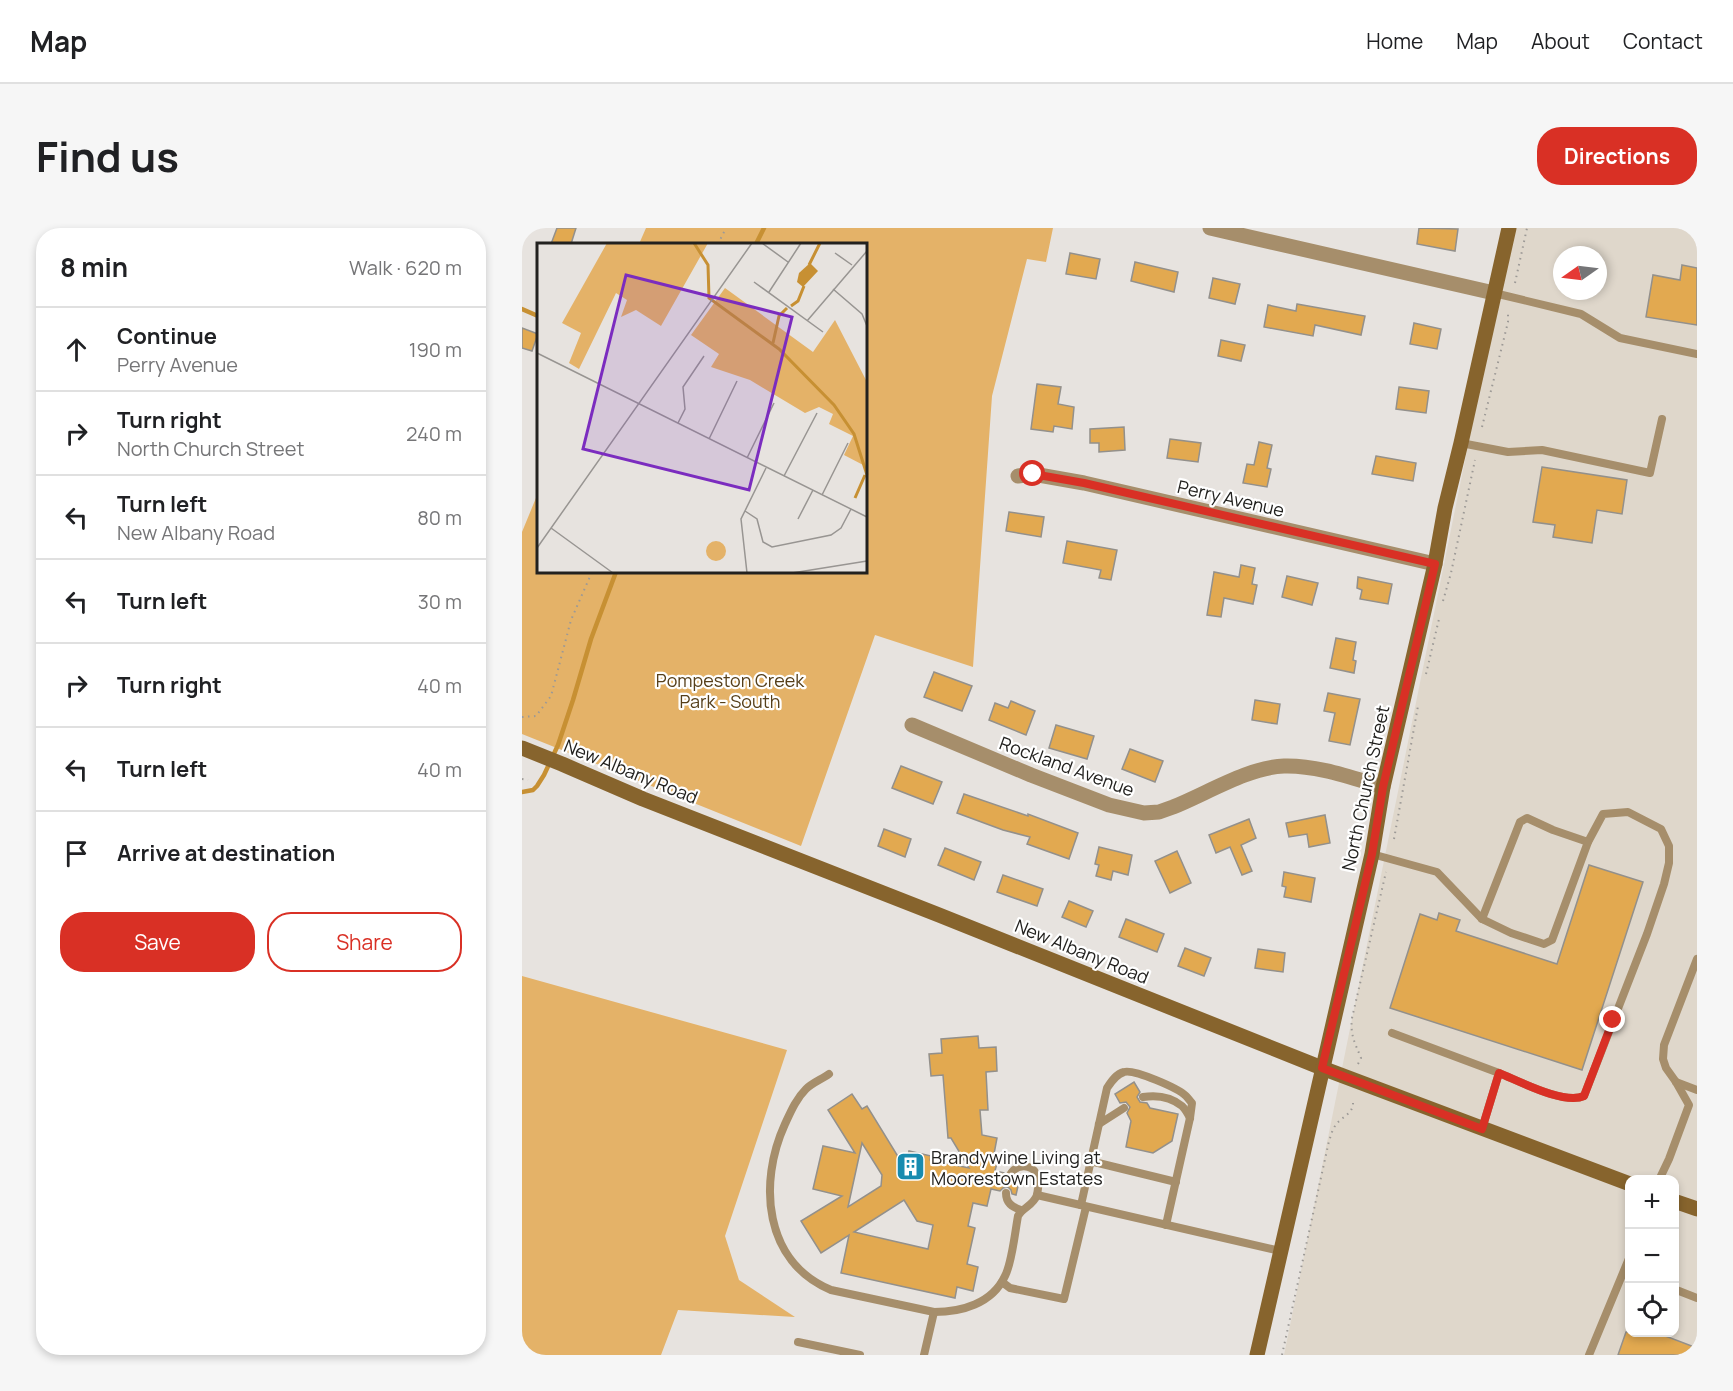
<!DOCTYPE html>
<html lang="en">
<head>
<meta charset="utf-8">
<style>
  :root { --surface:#fff; --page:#f6f6f6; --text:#202124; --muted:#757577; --line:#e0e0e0; --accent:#d93025 }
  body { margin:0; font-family:Manrope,sans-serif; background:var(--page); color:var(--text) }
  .controls { position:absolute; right:18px; bottom:18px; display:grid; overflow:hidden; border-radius:12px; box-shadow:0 3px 9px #0003 }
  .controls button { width:54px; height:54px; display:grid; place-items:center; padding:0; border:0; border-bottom:2px solid var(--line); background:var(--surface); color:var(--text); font:30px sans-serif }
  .compass { position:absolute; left:1031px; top:18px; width:54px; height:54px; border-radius:50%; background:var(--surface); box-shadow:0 3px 9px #0003; rotate:256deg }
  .stop { position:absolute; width:18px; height:18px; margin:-14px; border:4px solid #d93025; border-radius:50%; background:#fff }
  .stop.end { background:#d93025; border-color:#fff; box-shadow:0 2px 6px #0008 }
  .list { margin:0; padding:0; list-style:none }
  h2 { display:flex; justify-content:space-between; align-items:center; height:78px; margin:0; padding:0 24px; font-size:26px }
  h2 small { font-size:20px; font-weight:400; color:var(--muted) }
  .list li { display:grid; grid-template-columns:39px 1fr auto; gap:18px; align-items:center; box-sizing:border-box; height:84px; padding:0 24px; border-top:2px solid var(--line) }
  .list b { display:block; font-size:22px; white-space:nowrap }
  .list p { margin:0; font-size:20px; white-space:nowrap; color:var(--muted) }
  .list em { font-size:20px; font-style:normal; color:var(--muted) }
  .actions { display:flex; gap:12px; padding:18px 24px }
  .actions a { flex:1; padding:14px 0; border:2px solid var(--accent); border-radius:24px; text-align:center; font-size:21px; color:var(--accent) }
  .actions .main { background:var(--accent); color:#fff }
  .icon { flex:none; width:33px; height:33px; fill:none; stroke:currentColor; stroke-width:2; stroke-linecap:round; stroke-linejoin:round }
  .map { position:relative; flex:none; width:1175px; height:1127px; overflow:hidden; border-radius:24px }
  header { display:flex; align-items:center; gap:36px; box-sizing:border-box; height:84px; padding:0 30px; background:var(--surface); border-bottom:2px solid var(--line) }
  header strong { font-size:28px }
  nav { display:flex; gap:33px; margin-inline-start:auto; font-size:21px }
  .intro { display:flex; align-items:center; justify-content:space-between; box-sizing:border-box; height:144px; padding:0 36px }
  h1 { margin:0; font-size:42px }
  .button { padding:15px 27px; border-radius:24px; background:var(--accent); color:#fff; font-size:21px; font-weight:700 }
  main { display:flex; gap:36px; padding:0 36px }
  aside { flex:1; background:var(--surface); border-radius:24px; box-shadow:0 3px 9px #0003 }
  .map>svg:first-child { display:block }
</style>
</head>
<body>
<header>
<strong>Map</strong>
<nav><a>Home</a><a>Map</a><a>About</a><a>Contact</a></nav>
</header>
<div class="intro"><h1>Find us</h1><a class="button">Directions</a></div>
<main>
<aside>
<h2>8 min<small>Walk · 620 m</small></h2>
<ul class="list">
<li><svg class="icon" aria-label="ahead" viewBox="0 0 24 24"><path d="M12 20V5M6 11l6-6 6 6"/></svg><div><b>Continue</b><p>Perry Avenue</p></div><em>190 m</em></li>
<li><svg class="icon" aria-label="right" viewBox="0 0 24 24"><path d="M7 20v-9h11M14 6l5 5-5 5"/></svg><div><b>Turn right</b><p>North Church Street</p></div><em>240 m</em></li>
<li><svg class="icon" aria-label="left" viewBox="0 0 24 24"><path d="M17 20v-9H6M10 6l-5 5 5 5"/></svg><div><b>Turn left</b><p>New Albany Road</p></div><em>80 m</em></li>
<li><svg class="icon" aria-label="left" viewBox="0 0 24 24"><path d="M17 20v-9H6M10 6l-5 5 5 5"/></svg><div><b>Turn left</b></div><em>30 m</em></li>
<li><svg class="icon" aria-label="right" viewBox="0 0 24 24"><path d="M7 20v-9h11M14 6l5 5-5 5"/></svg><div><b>Turn right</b></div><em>40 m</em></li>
<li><svg class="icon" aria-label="left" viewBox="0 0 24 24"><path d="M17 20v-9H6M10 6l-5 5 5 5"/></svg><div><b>Turn left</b></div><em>40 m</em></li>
<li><svg class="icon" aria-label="arrive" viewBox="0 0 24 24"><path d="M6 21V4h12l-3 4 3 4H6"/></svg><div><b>Arrive at destination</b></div></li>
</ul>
<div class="actions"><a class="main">Save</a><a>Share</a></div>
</aside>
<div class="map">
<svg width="1175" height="1127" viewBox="0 0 1175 1127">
  <rect width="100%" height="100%" fill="#e7e3df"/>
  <path fill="#dfd7cb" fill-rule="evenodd" d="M990 0H1175V1127H762ZM1040 27H1076V63H1040ZM1108 952H1152V1104H1108Z"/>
  <g fill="#e4b268">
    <path d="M124 0H531L524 34 505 31 470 168 451 439 353 407 279 618 0 506V304L16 265V344H344V16H117Z"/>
    <path d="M0 748 265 822 203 1008 217 1052 273 1089 156 1082 139 1127H0Z"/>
  </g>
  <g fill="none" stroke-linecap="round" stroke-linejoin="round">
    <g stroke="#c79033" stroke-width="4.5">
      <path d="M234 16 242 0"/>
      <path d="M0 81 16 88"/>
      <path d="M0 564 11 562 15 558 22 547 36 517 51 472 69 411 94 344"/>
    </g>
  </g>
  <g fill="#e2a950" stroke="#93908b" stroke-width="1.5" fill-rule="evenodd">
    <path d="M35 0H54L49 16H29Z"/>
    <path d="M897 0 936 1 933 23 895 16Z"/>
    <path d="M548 25 578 31 574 51 544 46Z"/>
    <path d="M613 34 656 44 652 64 609 53Z"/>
    <path d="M1160 37 1175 40V97L1124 89 1131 47 1158 52Z"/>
    <path d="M691 50 718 56 713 76 687 70Z"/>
    <path d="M775 76 843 88 839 107 793 97 791 108 742 99 746 77 774 83Z"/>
    <path d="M892 95 919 101 915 121 888 116Z"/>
    <path d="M0 100 16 106 10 123 0 120Z"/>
    <path d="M699 112 723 117 719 133 696 128Z"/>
    <path d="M515 156 539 159 536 176 552 179 550 201 532 198 531 204 509 201Z"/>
    <path d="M877 159 907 163 904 185 874 181Z"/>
    <path d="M602 199 603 222 577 224V215H568V201Z"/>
    <path d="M648 211 679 215 676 234 645 230Z"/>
    <path d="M737 214 750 217 745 240 749 241 745 259 721 255 725 236 732 237Z"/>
    <path d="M854 228 894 235 891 253 850 246Z"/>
    <path d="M1020 239 1105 252 1100 286 1075 282 1070 315 1031 309 1033 297 1011 294Z"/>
    <path d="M487 284 522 289 519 309 484 303Z"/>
    <path d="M545 313 595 322 589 352 577 350 579 342 541 335Z"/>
    <path d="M719 337 733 340 730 356 735 357 731 376 702 370 699 389 685 387 692 344 717 349Z"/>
    <path d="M765 348 796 355 790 377 760 369Z"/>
    <path d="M836 349 870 356 866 376 838 371 840 362 835 360Z"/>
    <path d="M814 410 834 414 831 432 834 433 832 445 808 440Z"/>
    <path d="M412 444 450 458 440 483 402 469Z"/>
    <path d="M806 465 838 471 828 517 807 513 813 485 802 483Z"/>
    <path d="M733 472 758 476 755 496 730 492Z"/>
    <path d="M489 473 513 483 504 507 467 492 473 475 486 480Z"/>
    <path d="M534 497 572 508 565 531 527 520Z"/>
    <path d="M608 521 641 533 633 554 600 541Z"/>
    <path d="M379 538 420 554 411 576 370 560Z"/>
    <path d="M442 566 506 588V586L556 605 547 631 505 616 508 609 481 602 435 585Z"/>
    <path d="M803 587 808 615 787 619 785 606 767 609 764 595Z"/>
    <path d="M727 591 734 610 719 617 730 643 720 647 708 619 694 625 687 607Z"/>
    <path d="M362 601 389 611 383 629 356 618Z"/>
    <path d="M577 619 610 627 606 647 591 643 589 652 574 648 577 637 573 636Z"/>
    <path d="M423 620 459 634 452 652 416 637Z"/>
    <path d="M655 623 669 655 648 665 633 633Z"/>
    <path d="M1067 637 1121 654 1060 842 868 780 898 686 915 692 917 685 938 692 934 703 1035 736Z"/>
    <path d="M762 644 793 650 789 674 762 669 764 659 760 658Z"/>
    <path d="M481 647 521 661 515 678 475 664Z"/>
    <path d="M547 673 571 683 564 699 540 689Z"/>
    <path d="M604 691 642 706 635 724 597 709Z"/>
    <path d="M663 720 689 730 682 748 656 738Z"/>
    <path d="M736 721 763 725 761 744 733 740Z"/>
    <path d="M456 808 457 820 474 819 475 843 464 844 466 882H458L460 907 475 910 472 926 477 927 473 943 482 945 483 950 487 953 491 952 494 948 498 949 494 967 490 966 489 962 486 959 481 960 478 963 469 961 465 978 451 975 446 998 453 1000 445 1036 456 1039 451 1063 435 1059 433 1070 319 1045 327 1007 299 1025 279 993 320 968 291 961 301 918 333 925 306 882 330 866 340 881 345 878 383 940 387 923 409 928 408 932 447 940 429 910H426L421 847 409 848 407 826 420 825 419 811ZM340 915 360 947 359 958 326 979ZM382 972 395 993 411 997 406 1021 332 1004Z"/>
    <path d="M612 854 618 864 615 869 618 874 625 875 628 880 656 886 650 913 631 925 604 919 609 893 605 885 608 879 604 874 598 875 593 866Z"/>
    <path d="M1104 1104H1133L1175 1120V1127H1096Z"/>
  </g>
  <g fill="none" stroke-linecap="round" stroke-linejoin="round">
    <g stroke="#9c9996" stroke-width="2" stroke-dasharray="1.5 4.5" stroke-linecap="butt">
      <path d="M196 16 204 0"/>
      <path d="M993 55 1005 0"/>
      <path d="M960 199 986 94V84"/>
      <path d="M921 373 929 345 953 232"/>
      <path d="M904 446 917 391"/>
      <path d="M0 489 14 488 29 468 49 392 70 344"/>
      <path d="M0 551 6 552"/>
      <path d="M872 611 896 478"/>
      <path d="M836 836 839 830C833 815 828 807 830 790L864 644"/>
      <path d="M760 1127 807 913C809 908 810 902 813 898 819 888 832 887 831 873"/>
    </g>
    <g stroke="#a68e6b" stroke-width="8">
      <path d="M972 65 1059 86 1098 110 1175 126"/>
      <path d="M939 215 986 224 1020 222 1128 245 1140 191"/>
      <path d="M850 626 915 644 960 691 989 705 1022 716 1030 712 1066 614 1081 586 1106 584 1139 601 1147 618V635L1142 656 1125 706 1062 868C1042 877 997 853 977 845L960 901"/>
      <path d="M960 691 998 594 1005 590 1031 602 1066 614"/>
      <path d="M870 805 977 845"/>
      <path d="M307 846C300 851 290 855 284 861 274 871 269 883 263 896 236 955 242 1034 309 1062L412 1084C439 1084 470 1076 483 1048 490 1035 493 1004 496 988 501 979 511 978 515 967 516 961 518 953 515 947 509 935 494 936 488 947"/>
      <path d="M1154 854 1175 862"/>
      <path d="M621 869C634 867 649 869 660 878 663 881 666 886 668 890"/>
      <path d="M577 896 602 880"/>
      <path d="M568 933 654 954"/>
      <path d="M1137 952 1147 931 1167 877 1154 854 1144 840 1141 831 1142 817 1175 731"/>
      <path d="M484 965C484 975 490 979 499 982"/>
      <path d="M515 967 758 1023"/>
      <path d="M559 977 585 860C589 854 594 846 602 844 612 841 656 860 664 868 666 870 668 873 670 875L668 890 644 997"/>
      <path d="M480 1054 488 1060 542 1071 564 979"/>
      <path d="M1152 1061 1175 1070"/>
      <path d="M276 1114 338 1127"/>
      <path d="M402 1127 412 1084"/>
      <path d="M1067 1127 1108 1028"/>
    </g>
    <g stroke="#a68e6b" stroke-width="15">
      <path d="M688 0 972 65"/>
      <path d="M496 248 511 246 562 255 913 336"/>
      <path d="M390 497 509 547 587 577 622 585 637 584 651 579C684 566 727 539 762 538 795 537 830 550 861 559"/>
    </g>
    <g stroke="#87642d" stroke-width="15">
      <path d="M0 520 40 536 121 571 417 687 800 840 1108 956"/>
      <path d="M1152 973 1175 981"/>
      <path d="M735 1127 850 626 861 559 913 336 923 280 939 215 987 0"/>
    </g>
  </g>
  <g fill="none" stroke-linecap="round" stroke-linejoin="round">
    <path stroke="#d93025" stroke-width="8" d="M511 246 562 255 913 336 861 559 850 626 800 840 960 901 977 845C997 853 1042 877 1062 868L1091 792"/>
  </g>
  <defs>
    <symbol id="building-square" viewBox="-11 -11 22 22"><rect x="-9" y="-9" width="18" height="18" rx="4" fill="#188baf" stroke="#fff"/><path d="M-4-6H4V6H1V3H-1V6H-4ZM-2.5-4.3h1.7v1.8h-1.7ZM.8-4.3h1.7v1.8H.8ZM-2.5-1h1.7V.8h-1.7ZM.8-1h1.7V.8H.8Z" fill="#fff"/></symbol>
  </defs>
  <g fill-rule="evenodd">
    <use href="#building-square" x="372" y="922" width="33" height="33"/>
  </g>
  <g text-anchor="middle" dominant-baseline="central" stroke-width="4.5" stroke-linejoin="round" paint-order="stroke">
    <g font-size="18" fill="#22211f" stroke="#fff">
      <text transform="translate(709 270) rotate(13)">Perry Avenue</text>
      <text transform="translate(545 538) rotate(20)">Rockland Avenue</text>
      <text transform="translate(109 543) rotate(22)">New Albany Road</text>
      <text transform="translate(843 560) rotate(-78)">North Church Street</text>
      <text transform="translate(560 723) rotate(22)">New Albany Road</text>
    </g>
    <g font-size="18" fill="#563f1a" stroke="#fff">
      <text x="208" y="452">Pompeston Creek<tspan x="208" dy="21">Park - South</tspan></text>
    </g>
    <g font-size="18" fill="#22211f" stroke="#fff" text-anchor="start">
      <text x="409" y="929">Brandywine Living at<tspan x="409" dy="21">Moorestown Estates</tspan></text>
    </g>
  </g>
  <g transform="translate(15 15)">
    <rect width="330" height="330" fill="#e7e3df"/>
    <path d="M70 0H171L124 83 99 67 84 74 90 57 79 50 42 126 32 120 44 90 25 80ZM188 45 276 109 298 77 330 139V224L307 212 316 193 292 181 296 171 282 164 268 170 213 137 174 124 182 111 154 92ZM169 308a10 10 0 1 1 20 0a10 10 0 1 1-20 0Z" fill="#e4b268"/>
    <path d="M273 20 281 28 266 44 260 39 262 30Z" fill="#c79033"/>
    <path fill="none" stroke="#c79033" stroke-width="3" d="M157 0 171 22 172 55 242 106 297 162 317 191 330 232M272 22 283 0M254 63 261 58 267 43M236 100 242 73 250 65M318 255 328 232"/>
    <path fill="none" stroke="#989592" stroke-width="1.5" d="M225 0 251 19M298 10 315 22M217 39 286 89M296 46 325 71 330 83M232 49 264 0M270 78 330 8M0 110 330 274M141 180 148 166 146 144 167 113M172 196 200 138M210 215 237 160M247 233 280 170M285 252 311 200M208 268 220 276 226 299 235 304 294 292 304 285 314 266M261 276 276 247M14 285 76 330M0 305 215 0M210 330 204 276 229 225M255 330 330 318"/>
    <path fill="#7b2cbf" fill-opacity="0.15" stroke="#7b2cbf" stroke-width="3" d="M89 32 255 74 212 247 46 206Z"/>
    <rect width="330" height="330" fill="none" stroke="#22211f" stroke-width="3"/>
  </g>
</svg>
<div class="controls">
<button>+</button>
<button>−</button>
<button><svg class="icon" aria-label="locate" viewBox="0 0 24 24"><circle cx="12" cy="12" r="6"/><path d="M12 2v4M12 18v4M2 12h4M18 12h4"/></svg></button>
</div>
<svg class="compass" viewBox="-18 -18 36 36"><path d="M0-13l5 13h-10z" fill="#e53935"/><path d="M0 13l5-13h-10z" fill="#757577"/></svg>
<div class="stop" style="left:511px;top:246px"></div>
<div class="stop end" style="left:1091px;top:792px"></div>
</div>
</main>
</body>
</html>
